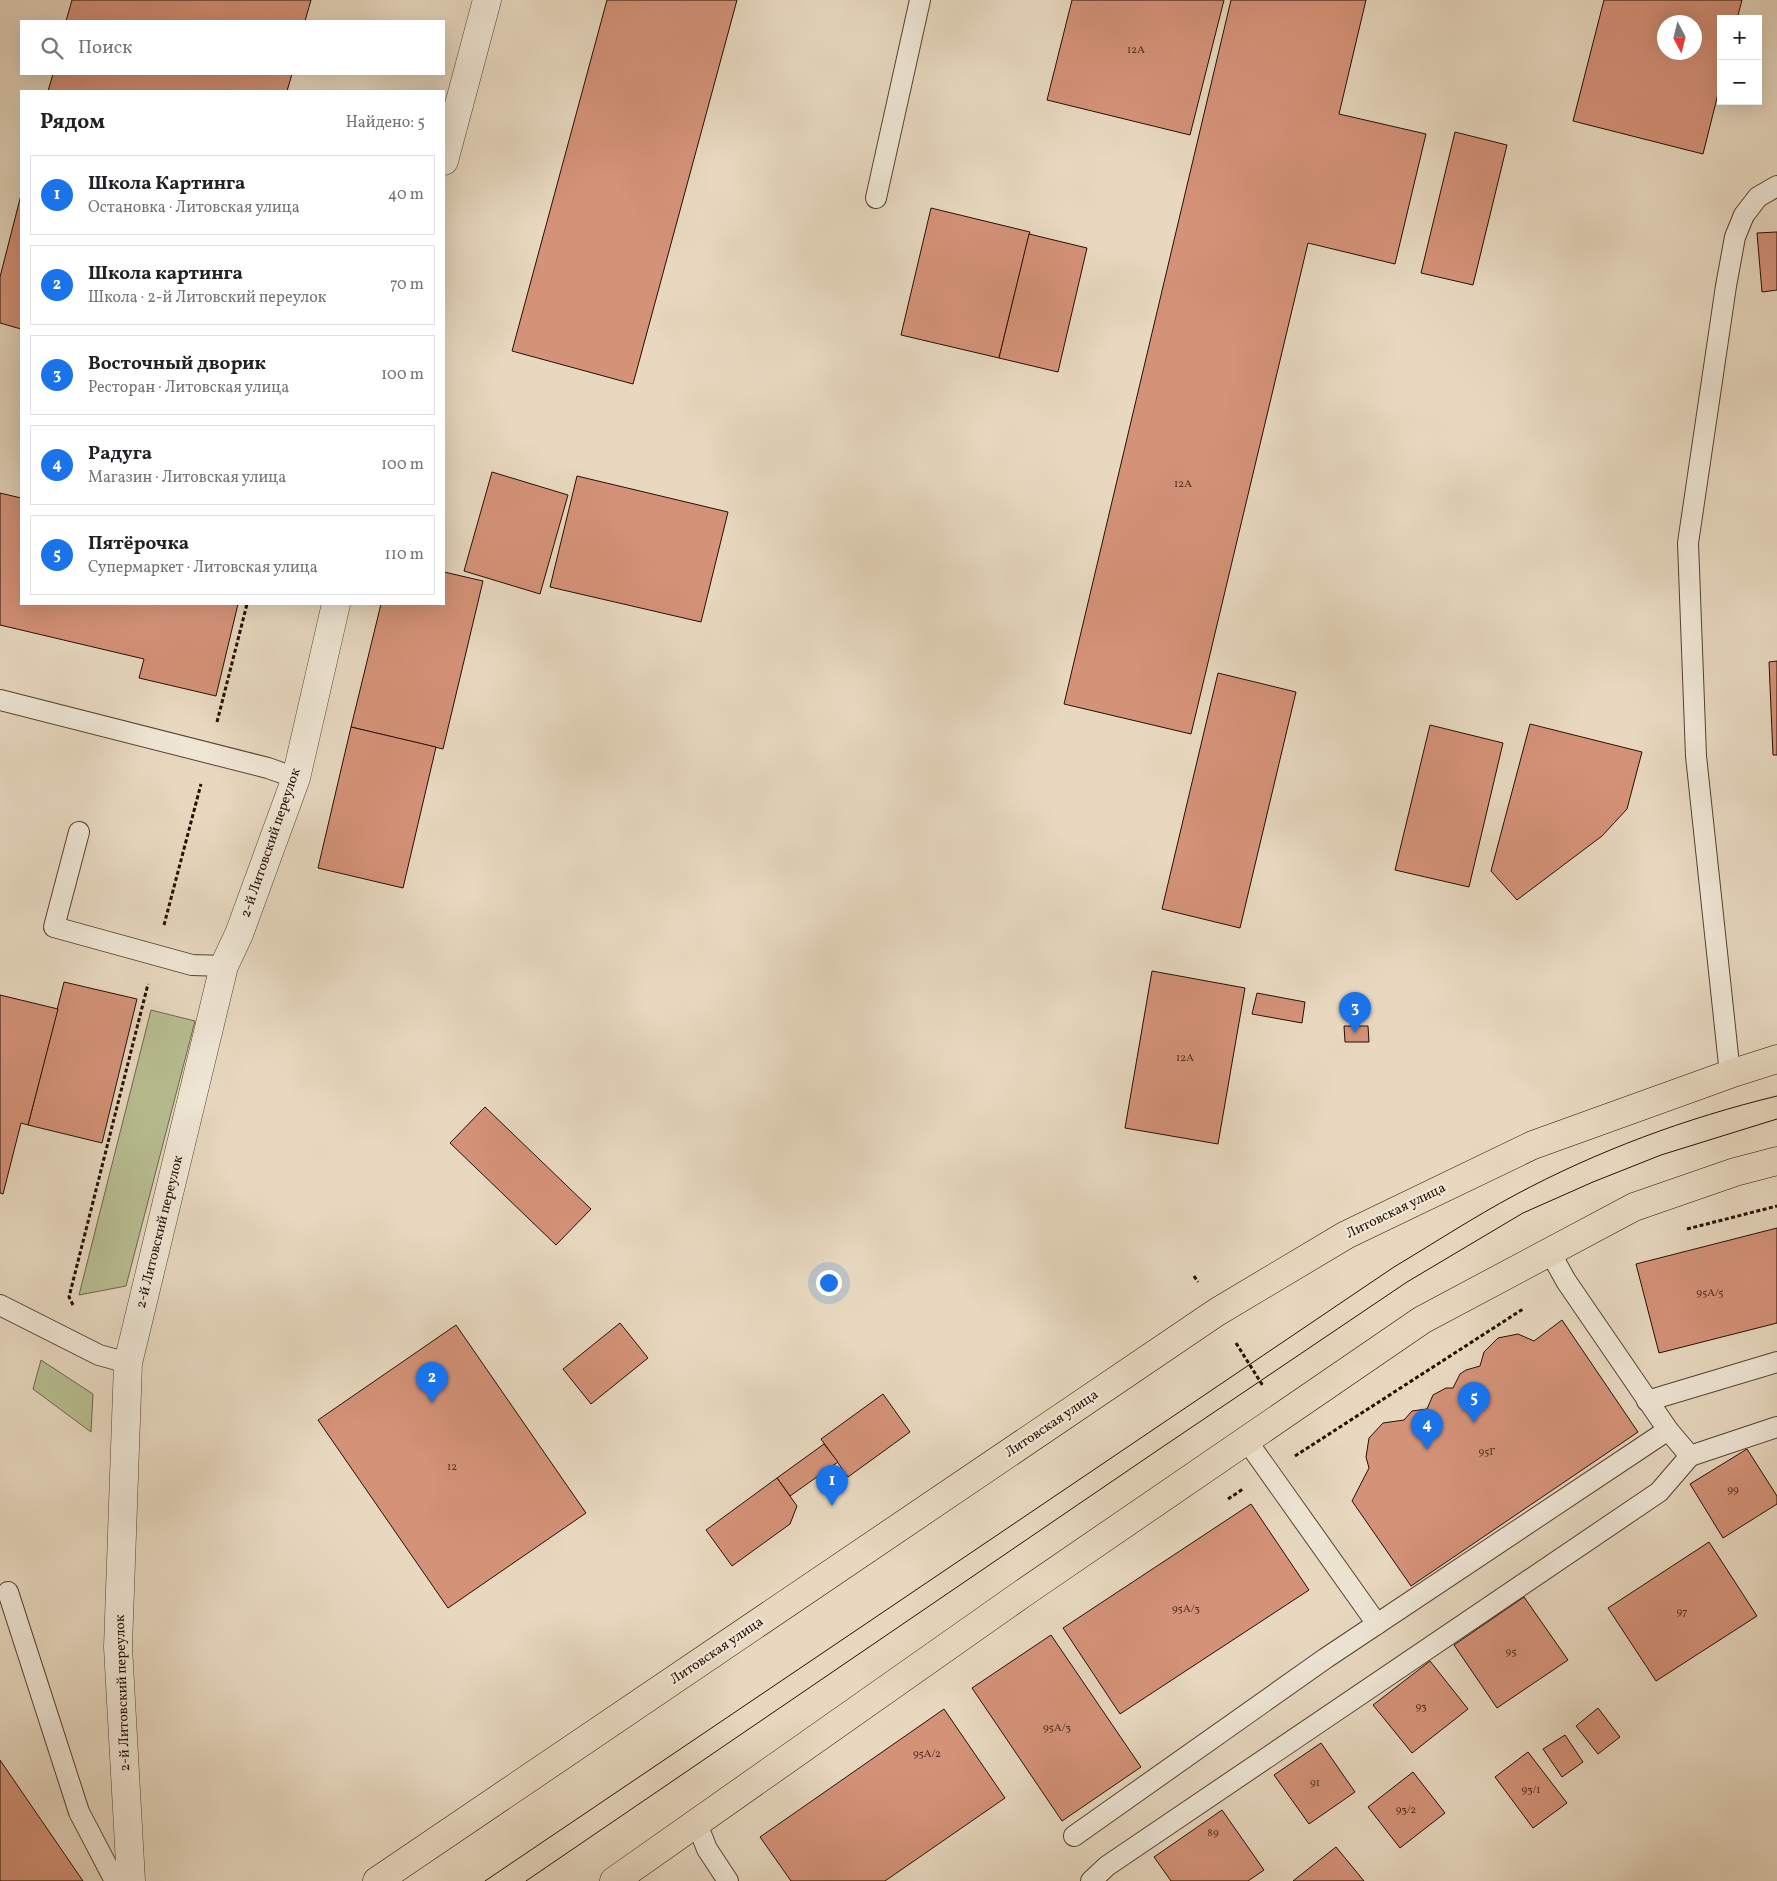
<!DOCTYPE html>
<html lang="ru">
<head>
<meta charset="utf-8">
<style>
  :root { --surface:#fff; --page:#f2f2f2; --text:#202124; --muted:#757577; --line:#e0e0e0; --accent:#1a73e8 }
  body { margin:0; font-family:Vollkorn,serif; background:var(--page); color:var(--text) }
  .controls { position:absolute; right:15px; top:15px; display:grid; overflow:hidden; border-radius:0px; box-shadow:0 5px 20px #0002 }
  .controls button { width:45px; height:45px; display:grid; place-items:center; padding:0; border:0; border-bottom:1px solid var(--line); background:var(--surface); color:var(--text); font:25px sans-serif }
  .compass { position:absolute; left:1657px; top:15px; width:45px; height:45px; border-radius:50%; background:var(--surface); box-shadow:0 5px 20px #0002; rotate:173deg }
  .you { position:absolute; left:828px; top:1282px; width:18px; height:18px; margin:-12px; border:4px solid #fff; border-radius:50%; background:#1a73e8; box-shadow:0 0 0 8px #1a73e833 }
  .badge { display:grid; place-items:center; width:32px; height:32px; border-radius:50%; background:var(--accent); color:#fff; font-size:16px; font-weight:700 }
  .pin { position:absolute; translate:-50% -41px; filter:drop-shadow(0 1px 2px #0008) }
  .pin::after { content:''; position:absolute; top:26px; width:18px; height:15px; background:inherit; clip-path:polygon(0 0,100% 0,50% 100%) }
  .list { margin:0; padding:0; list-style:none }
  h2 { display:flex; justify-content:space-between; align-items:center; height:65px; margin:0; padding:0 20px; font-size:21px }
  h2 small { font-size:16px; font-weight:400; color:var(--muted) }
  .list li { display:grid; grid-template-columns:32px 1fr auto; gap:15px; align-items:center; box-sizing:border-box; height:80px; margin:0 10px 10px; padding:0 10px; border:1px solid var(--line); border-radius:0px }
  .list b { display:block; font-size:19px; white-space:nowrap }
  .list p { margin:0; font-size:16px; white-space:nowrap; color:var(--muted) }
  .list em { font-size:16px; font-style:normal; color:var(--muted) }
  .icon { flex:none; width:28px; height:28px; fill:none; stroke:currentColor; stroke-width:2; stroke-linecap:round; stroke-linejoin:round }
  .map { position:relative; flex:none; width:1777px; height:1881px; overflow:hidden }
  .search { position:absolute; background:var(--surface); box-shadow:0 5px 20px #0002; left:20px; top:20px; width:425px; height:55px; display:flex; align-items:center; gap:12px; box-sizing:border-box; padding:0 18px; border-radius:0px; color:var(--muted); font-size:19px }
  .panel { position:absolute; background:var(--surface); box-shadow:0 5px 20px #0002; left:20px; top:90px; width:425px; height:515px; border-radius:0px }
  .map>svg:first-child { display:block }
</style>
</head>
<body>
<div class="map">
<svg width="1777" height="1881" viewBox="0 0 1777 1881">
  <rect width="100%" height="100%" fill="#e7d8bf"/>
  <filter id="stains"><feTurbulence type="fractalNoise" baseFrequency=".004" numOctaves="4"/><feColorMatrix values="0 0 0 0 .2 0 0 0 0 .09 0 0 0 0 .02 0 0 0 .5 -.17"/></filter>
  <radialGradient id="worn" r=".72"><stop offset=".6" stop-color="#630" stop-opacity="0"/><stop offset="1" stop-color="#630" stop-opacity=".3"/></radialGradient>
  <g fill="#b7be91" stroke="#6e664a">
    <path d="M151 1010 195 1021 126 1286 79 1295Z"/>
    <path d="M41 1360 93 1394 91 1432 33 1389Z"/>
  </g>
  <g fill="#d49278" stroke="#260f03" fill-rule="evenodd">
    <path d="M72 0H311L305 21H66Z"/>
    <path d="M607 0H737L633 384 512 351Z"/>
    <path d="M1072 0H1224L1190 135 1047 100Z"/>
    <path d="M1231 0H1366L1339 114 1426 134 1395 264 1308 243 1191 734 1064 704Z"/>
    <path d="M1604 0H1742L1737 19H1721V82L1703 154 1573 121ZM1664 22H1694V52H1664Z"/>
    <path d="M53 74H292L287 91H48Z"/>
    <path d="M1455 132 1507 145 1473 285 1421 273Z"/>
    <path d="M21 195V329L0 323V277Z"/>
    <path d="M931 208 1030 232 999 358 901 335Z"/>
    <path d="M1777 232V290L1762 292 1757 233Z"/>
    <path d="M1029 234 1087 248 1058 372 999 358Z"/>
    <path d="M492 472 568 495 540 594 464 571Z"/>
    <path d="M577 476 728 512 701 622 550 587Z"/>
    <path d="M0 493 21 498V604H238L216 696 139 678 144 659 0 625Z"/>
    <path d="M444 572 483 581 443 749 351 727 381 604H444Z"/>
    <path d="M1777 661V755H1773L1769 662Z"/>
    <path d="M1218 673 1296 692 1240 928 1162 909Z"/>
    <path d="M1530 724 1642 752 1627 809 1602 836 1517 900 1491 871Z"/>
    <path d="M1430 725 1503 743 1469 887 1395 870Z"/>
    <path d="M351 727 436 747 403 888 318 868Z"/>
    <path d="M1152 971 1245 988 1218 1144 1125 1128Z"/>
    <path d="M64 982 137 999 102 1143 28 1125Z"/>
    <path d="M1257 993 1305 1002 1302 1023 1252 1014Z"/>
    <path d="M0 995 58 1009 28 1125 21 1123 3 1194 0 1193Z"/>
    <path d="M1344 1026H1368L1369 1042H1345Z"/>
    <path d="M485 1107 591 1209 556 1245 450 1143Z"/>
    <path d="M1777 1228V1323L1659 1353 1636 1264Z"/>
    <path d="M1562 1320 1638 1432 1411 1586 1352 1501 1369 1468 1366 1457 1369 1438 1383 1423 1404 1420 1412 1411 1427 1409 1433 1395 1446 1388H1453L1460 1374 1466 1370 1480 1366 1484 1352 1498 1338 1518 1334 1534 1341Z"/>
    <path d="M620 1323 648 1358 591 1404 563 1369Z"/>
    <path d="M456 1325 586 1513 448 1608 318 1420Z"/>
    <path d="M883 1394 910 1432 848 1477 821 1439Z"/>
    <path d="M824 1444 838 1462 790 1496 777 1478Z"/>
    <path d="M1747 1449 1777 1496V1504L1723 1538 1690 1484Z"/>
    <path d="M777 1478 797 1506 790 1524 732 1566 706 1530Z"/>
    <path d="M1251 1504 1309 1590 1120 1714 1063 1628Z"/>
    <path d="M1709 1542 1757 1616 1656 1681 1608 1608Z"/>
    <path d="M1524 1597 1568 1660 1497 1708 1454 1645Z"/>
    <path d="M1051 1635 1141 1767 1062 1821 972 1688Z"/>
    <path d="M1430 1661 1468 1709 1412 1753 1373 1705Z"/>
    <path d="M1598 1708 1620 1737 1598 1754 1576 1726Z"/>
    <path d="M944 1709 1005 1798 885 1881H791L760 1837Z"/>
    <path d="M1565 1735 1583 1762 1562 1777 1543 1749Z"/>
    <path d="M1321 1743 1355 1792 1309 1824 1274 1775Z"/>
    <path d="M1528 1752 1567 1803 1533 1828 1495 1777Z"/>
    <path d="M0 1760 48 1830 83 1881H0Z"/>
    <path d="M1413 1772 1445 1813 1400 1848 1368 1807Z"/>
    <path d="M1222 1810 1264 1870 1248 1881H1171L1154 1857Z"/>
    <path d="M1336 1847 1364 1881H1293Z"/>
  </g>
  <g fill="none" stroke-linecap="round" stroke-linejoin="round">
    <defs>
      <g id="lane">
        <path d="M876 198 920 0"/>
        <path d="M0 700 268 768 296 778"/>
        <path d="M79 832 54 927 192 965 224 966"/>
        <path d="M1730 1074 1696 756 1688 543 1726 286 1735 237 1744 215 1758 197 1777 186"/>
        <path d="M1550 1252 1566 1281 1668 1430"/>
        <path d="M0 1305 99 1355 128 1363"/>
        <path d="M1647 1401 1777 1362"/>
        <path d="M1247 1441 1377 1624"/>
        <path d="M8 1592 79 1812 115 1881"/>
        <path d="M697 1824 707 1849 728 1881"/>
        <path d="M1074 1836 1326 1658 1668 1430 1690 1456 1777 1427"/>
        <path d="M1091 1881 1107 1866 1659 1492 1690 1456"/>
      </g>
      <g id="street">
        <path d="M444 161 487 0"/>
        <path d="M131 1881 118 1647 128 1363 224 966 239 934 296 778 336 604"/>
      </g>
      <g id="primary">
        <path d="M377 1881 1217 1312 1346 1235 1533 1145 1730 1074 1777 1059"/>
        <path d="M614 1881 1022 1594 1422 1320 1634 1207 1735 1172 1777 1161"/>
      </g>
    </defs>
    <use href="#lane" stroke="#564132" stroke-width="22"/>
    <use href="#street" stroke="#564132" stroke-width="29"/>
    <use href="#primary" stroke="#260f03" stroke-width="29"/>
    <g stroke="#260f03" stroke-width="3" stroke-dasharray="4 2.5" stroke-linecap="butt">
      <path d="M217 722 247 604"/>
      <path d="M164 925 201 784"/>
      <path d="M1687 1229 1777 1206"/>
      <path d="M1194 1276 1198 1282"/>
      <path d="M73 1305 69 1297 148 984"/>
      <path d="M1236 1343 1263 1386"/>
      <path d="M1295 1456 1523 1309"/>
      <path d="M1228 1499 1243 1489"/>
    </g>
    <use href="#lane" stroke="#efe6d5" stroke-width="20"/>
    <use href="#street" stroke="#efe6d5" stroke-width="28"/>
    <use href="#primary" stroke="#e7d8bf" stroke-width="28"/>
    <g stroke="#260f03" stroke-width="1">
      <path d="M485 1881 1394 1267C1434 1243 1474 1217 1515 1195 1597 1151 1686 1118 1777 1096"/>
      <path d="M526 1881 1158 1450 1407 1282 1523 1213 1593 1182 1661 1155 1777 1119"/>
    </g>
  </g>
  <g text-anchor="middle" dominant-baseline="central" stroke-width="4.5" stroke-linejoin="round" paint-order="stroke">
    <g font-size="11" fill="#523020">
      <text x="1136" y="50">12А</text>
      <text x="1183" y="484">12А</text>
      <text x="1185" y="1058">12А</text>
      <text x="1710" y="1293">95А/5</text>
      <text x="1487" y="1452">95Г</text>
      <text x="452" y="1467">12</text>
      <text x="1733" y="1490">99</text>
      <text x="1186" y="1609">95А/3</text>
      <text x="1682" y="1612">97</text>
      <text x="1511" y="1652">95</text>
      <text x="1421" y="1707">93</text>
      <text x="1057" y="1728">95А/3</text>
      <text x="927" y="1754">95А/2</text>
      <text x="1315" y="1783">91</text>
      <text x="1531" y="1790">93/1</text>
      <text x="1406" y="1810">93/2</text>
      <text x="1213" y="1833">89</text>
    </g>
    <g font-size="14" fill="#260f03" stroke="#efe6d5">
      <text transform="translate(271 843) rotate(-71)">2-й Литовский переулок</text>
      <text transform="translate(1396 1211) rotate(-26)">Литовская улица</text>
      <text transform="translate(160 1232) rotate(-76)">2-й Литовский переулок</text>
      <text transform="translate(1052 1424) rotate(-34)">Литовская улица</text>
      <text transform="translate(717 1651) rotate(-34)">Литовская улица</text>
      <text transform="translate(123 1693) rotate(-92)">2-й Литовский переулок</text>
    </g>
  </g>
  <rect width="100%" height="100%" filter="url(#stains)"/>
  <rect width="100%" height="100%" fill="url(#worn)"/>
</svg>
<div class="controls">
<button>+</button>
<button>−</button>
</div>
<svg class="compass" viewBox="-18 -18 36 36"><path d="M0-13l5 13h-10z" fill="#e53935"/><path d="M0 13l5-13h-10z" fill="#757577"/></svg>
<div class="you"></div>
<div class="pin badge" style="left:832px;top:1506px">1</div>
<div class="pin badge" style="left:432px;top:1403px">2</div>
<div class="pin badge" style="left:1355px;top:1033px">3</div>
<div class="pin badge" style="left:1427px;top:1450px">4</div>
<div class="pin badge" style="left:1474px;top:1423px">5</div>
<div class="search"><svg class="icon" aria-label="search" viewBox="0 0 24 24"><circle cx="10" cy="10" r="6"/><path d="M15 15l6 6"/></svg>Поиск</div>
<section class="panel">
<h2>Рядом<small>Найдено: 5</small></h2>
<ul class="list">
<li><span class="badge">1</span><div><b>Школа Картинга</b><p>Остановка · Литовская улица</p></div><em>40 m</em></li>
<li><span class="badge">2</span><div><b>Школа картинга</b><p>Школа · 2-й Литовский переулок</p></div><em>70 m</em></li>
<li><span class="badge">3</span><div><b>Восточный дворик</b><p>Ресторан · Литовская улица</p></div><em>100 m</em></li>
<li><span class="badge">4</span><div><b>Радуга</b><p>Магазин · Литовская улица</p></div><em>100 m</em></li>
<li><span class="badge">5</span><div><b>Пятёрочка</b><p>Супермаркет · Литовская улица</p></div><em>110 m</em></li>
</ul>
</section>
</div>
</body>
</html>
